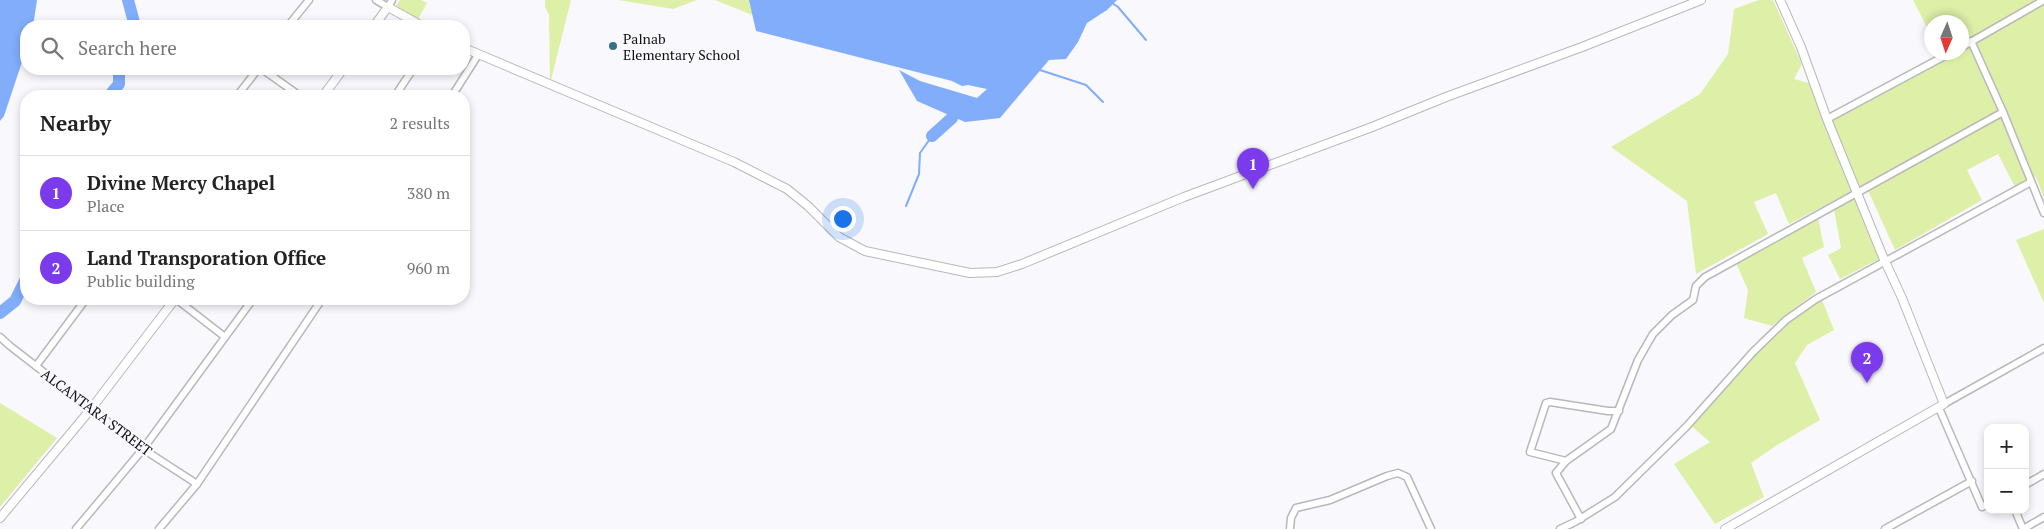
<!DOCTYPE html>
<html lang="en">
<head>
<meta charset="utf-8">
<style>
  :root { --surface:#fff; --page:#f6f6f6; --text:#222; --muted:#767676; --line:#e0e0e0; --accent:#7c3aed }
  body { margin:0; font-family:"PT Serif",serif; background:var(--page); color:var(--text) }
  .controls { position:absolute; right:15px; bottom:15px; display:grid; overflow:hidden; border-radius:10px; box-shadow:0 2px 8px #0003 }
  .controls button { width:45px; height:45px; display:grid; place-items:center; padding:0; border:0; border-bottom:1px solid var(--line); background:var(--surface); color:var(--text); font:25px sans-serif }
  .compass { position:absolute; left:1924px; top:15px; width:45px; height:45px; border-radius:50%; background:var(--surface); box-shadow:0 2px 8px #0003; rotate:183deg }
  .you { position:absolute; left:842px; top:218px; width:18px; height:18px; margin:-12px; border:4px solid #fff; border-radius:50%; background:#1a73e8; box-shadow:0 0 0 8px #1a73e833 }
  .badge { display:grid; place-items:center; width:32px; height:32px; border-radius:50%; background:var(--accent); color:#fff; font-size:16px; font-weight:700 }
  .pin { position:absolute; translate:-50% -41px; filter:drop-shadow(0 1px 2px #0008) }
  .pin::after { content:''; position:absolute; top:26px; width:18px; height:15px; background:inherit; clip-path:polygon(0 0,100% 0,50% 100%) }
  .list { margin:0; padding:0; list-style:none }
  h2 { display:flex; justify-content:space-between; align-items:center; height:65px; margin:0; padding:0 20px; font-size:21px }
  h2 small { font-size:16px; font-weight:400; color:var(--muted) }
  .list li { display:grid; grid-template-columns:32px 1fr auto; gap:15px; align-items:center; box-sizing:border-box; height:75px; padding:0 20px; border-top:1px solid var(--line) }
  .list b { display:block; font-size:19px; white-space:nowrap }
  .list p { margin:0; font-size:16px; white-space:nowrap; color:var(--muted) }
  .list em { font-size:16px; font-style:normal; color:var(--muted) }
  .icon { flex:none; width:28px; height:28px; fill:none; stroke:currentColor; stroke-width:2; stroke-linecap:round; stroke-linejoin:round }
  .map { position:relative; flex:none; width:2044px; height:529px; overflow:hidden }
  .search { position:absolute; background:var(--surface); box-shadow:0 2px 8px #0003; left:20px; top:20px; width:450px; height:55px; display:flex; align-items:center; gap:12px; box-sizing:border-box; padding:0 18px; border-radius:20px; color:var(--muted); font-size:19px }
  .panel { position:absolute; background:var(--surface); box-shadow:0 2px 8px #0003; left:20px; top:90px; width:450px; height:215px; border-radius:20px }
  .map>svg:first-child { display:block }
</style>
</head>
<body>
<div class="map">
<svg width="2044" height="529" viewBox="0 0 2044 529">
  <rect width="100%" height="100%" fill="#f9f8fd"/>
  <g fill="#deefa8">
    <path d="M400 0H421L427 3 418 19 396 6Z"/>
    <path d="M545 0H571L550 84 549 15 545 7Z"/>
    <path d="M618 0H697L673 9Z"/>
    <path d="M715 0H767L755 16Z"/>
    <path d="M1759 0H1773L1802 64 1794 79 1809 83 1854 190 1789 224 1776 193 1754 202 1768 234 1696 274 1687 201 1611 147 1700 94 1728 54 1734 9Z"/>
    <path d="M1913 0H2044V198L2036 177 2016 189 1998 154 1967 170 1982 200 1895 250 1867 188 1859 192 1887 255 1840 279 1828 255 1841 248 1834 209 1859 191 1829 119 1943 58 1940 53 1962 52V22H1932L1931 35Z"/>
    <path d="M1818 218 1824 247 1802 258 1816 292 1772 326 1744 318 1748 290 1736 263Z"/>
    <path d="M2044 229V303L2016 240Z"/>
    <path d="M1821 297 1834 330 1807 345 1795 363 1820 420 1777 445 1751 463 1764 497 1715 524 1674 464 1710 442 1689 424 1786 320Z"/>
    <path d="M0 403 57 438 0 507Z"/>
  </g>
  <g fill="#81adfb">
    <path d="M0 0H37L33 26H26V50L4 116 0 121Z"/>
    <path d="M749 0H1117L1107 10 1087 23 1078 42 1066 59 1049 60 1000 118 965 122 917 101 899 70 920 81 977 98 987 89 968 85 962 86 952 81 756 31Z"/>
  </g>
  <g fill="none" stroke-linecap="round" stroke-linejoin="round">
    <g stroke="#81adfb" stroke-width="2">
      <path d="M1112 3 1118 7 1146 40"/>
      <path d="M1040 70 1086 85 1103 102"/>
      <path d="M906 206 919 174 920 153 932 136"/>
    </g>
    <g stroke="#81adfb" stroke-width="12">
      <path d="M128 0 135 26"/>
      <path d="M109 96 119 84V69"/>
      <path d="M932 136 952 118 954 110 964 108"/>
      <path d="M0 313 15 301 26 279"/>
    </g>
    <defs>
      <g id="minor">
        <path d="M376 0 388 7 392 0"/>
        <path d="M288 26 309 0"/>
        <path d="M1971 41 2003 112 2044 213"/>
        <path d="M1962 47 2044 0"/>
        <path d="M262 69 300 96"/>
        <path d="M237 96 258 69"/>
        <path d="M395 96 413 69"/>
        <path d="M452 96 478 55"/>
        <path d="M1827 119 1952 52"/>
        <path d="M176 299 225 337"/>
        <path d="M0 337 10 346 143 449 197 484"/>
        <path d="M36 366 86 299"/>
        <path d="M1944 404 2044 348"/>
        <path d="M1939 408 1982 507 1988 504"/>
        <path d="M1566 461 1530 452 1546 403 1550 402 1608 411H1619"/>
        <path d="M2025 485 2044 474"/>
        <path d="M2015 510 2023 529"/>
        <path d="M1581 519 1556 473 1566 461 1611 429 1638 360 1653 334 1672 315 1693 300 1696 286 1705 277 2003 112"/>
        <path d="M76 529 143 449 253 299"/>
        <path d="M159 529 197 484 322 299"/>
        <path d="M1290 529 1291 518 1296 508 1330 500 1387 476 1398 473 1407 477 1431 529"/>
        <path d="M1560 529 1575 522 1615 497 1686 427 1753 352 1786 320 1816 299 2031 182"/>
        <path d="M1885 529 1972 481"/>
        <path d="M2023 529 2044 517"/>
      </g>
      <g id="tertiary">
        <path d="M374 26 388 7 422 26"/>
        <path d="M464 48 734 162 787 189 808 206 839 237 865 251 970 273 997 272 1022 264 1184 197 1372 127 1446 97 1582 47 1701 0"/>
        <path d="M323 96 343 69"/>
        <path d="M0 518 91 409 175 299"/>
        <path d="M1725 529 1944 404 1902 298 1883 257 1827 119 1801 47 1780 0"/>
      </g>
    </defs>
    <use href="#minor" stroke="#b8b7bc" stroke-width="9"/>
    <use href="#tertiary" stroke="#b8b7bc" stroke-width="10"/>
    <use href="#minor" stroke="#fff" stroke-width="6"/>
    <use href="#tertiary" stroke="#fff" stroke-width="8"/>
  </g>
  <circle fill="#376f89" stroke="#f9f8fd" stroke-width="2" cx="613" cy="46" r="5"/>
  <g text-anchor="middle" dominant-baseline="central" stroke-width="5" stroke-linejoin="round" paint-order="stroke">
    <g font-size="14" fill="#101012" stroke="#f9f8fd" text-anchor="start">
      <text x="623" y="38">Palnab<tspan x="623" dy="16">Elementary School</tspan></text>
    </g>
    <g font-size="14" fill="#101012" stroke="#f9f8fd">
      <text transform="translate(97 412) rotate(37)">ALCANTARA STREET</text>
    </g>
  </g>
</svg>
<div class="controls">
<button>+</button>
<button>−</button>
</div>
<svg class="compass" viewBox="-18 -18 36 36"><path d="M0-13l5 13h-10z" fill="#e53935"/><path d="M0 13l5-13h-10z" fill="#767676"/></svg>
<div class="you"></div>
<div class="pin badge" style="left:1253px;top:189px">1</div>
<div class="pin badge" style="left:1867px;top:383px">2</div>
<div class="search"><svg class="icon" aria-label="search" viewBox="0 0 24 24"><circle cx="10" cy="10" r="6"/><path d="M15 15l6 6"/></svg>Search here</div>
<section class="panel">
<h2>Nearby<small>2 results</small></h2>
<ul class="list">
<li><span class="badge">1</span><div><b>Divine Mercy Chapel</b><p>Place</p></div><em>380 m</em></li>
<li><span class="badge">2</span><div><b>Land Transporation Office</b><p>Public building</p></div><em>960 m</em></li>
</ul>
</section>
</div>
</body>
</html>
